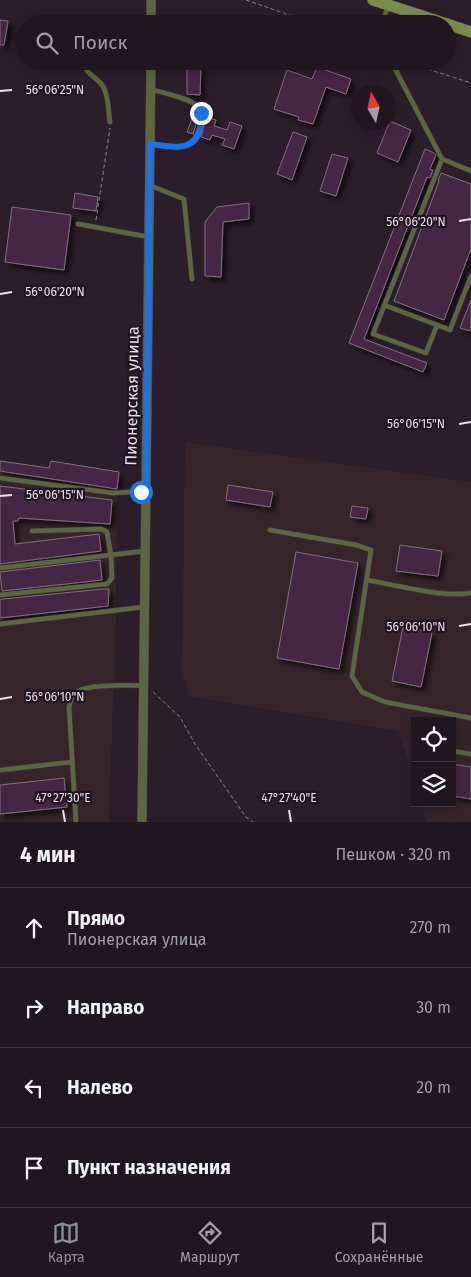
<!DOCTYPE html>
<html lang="ru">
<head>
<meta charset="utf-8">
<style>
  :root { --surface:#211620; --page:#2d232d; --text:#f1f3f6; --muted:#a29fa5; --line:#3e353e; --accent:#8c9099 }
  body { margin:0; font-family:"Fira Sans",sans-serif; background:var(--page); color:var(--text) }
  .controls { position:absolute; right:15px; bottom:15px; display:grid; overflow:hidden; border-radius:0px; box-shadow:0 2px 12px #0003 }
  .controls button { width:45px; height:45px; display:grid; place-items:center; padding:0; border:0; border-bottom:1px solid var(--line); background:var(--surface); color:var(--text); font:25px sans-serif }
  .compass { position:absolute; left:351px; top:85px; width:45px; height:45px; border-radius:50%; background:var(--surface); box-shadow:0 2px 12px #0003; rotate:351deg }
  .stop { position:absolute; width:15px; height:15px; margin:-11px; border:4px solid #1a73e8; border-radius:50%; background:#fff }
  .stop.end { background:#1a73e8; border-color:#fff; box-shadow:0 1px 5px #0008 }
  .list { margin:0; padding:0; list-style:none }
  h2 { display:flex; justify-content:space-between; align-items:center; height:65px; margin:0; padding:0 20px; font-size:21px }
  h2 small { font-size:16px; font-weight:400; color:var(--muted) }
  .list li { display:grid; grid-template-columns:32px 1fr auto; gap:15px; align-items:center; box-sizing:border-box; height:80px; padding:0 20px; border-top:1px solid var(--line) }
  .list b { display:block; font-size:19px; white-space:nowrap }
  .list p { margin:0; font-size:16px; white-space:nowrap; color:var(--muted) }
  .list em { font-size:16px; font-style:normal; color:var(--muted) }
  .icon { flex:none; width:28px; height:28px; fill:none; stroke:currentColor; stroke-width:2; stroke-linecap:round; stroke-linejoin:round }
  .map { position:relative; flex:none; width:471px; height:822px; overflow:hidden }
  .search { position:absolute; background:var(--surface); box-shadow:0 2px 12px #0003; left:15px; right:15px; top:15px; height:55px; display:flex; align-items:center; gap:12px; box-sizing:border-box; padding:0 18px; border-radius:28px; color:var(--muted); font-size:19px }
  .sheet { height:385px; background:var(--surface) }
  nav { display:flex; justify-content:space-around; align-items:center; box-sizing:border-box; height:70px; border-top:1px solid var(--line); background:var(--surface); font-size:14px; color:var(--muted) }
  nav a { display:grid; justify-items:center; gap:2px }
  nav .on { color:var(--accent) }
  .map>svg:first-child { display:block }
</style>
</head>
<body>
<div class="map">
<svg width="471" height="822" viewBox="0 0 471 822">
  <defs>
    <filter id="shadow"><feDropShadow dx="4" dy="4" stdDeviation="2.5" flood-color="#0009"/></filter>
  </defs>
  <rect width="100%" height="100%" fill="#2c1d2b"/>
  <g fill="#36242a">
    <path d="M185 442 471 482V822H427L421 803H452V721H415V783L398 731 189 696 182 671Z"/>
    <path d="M0 461 49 468 51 461 119 472 117 489 116 614 109 822H0Z"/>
  </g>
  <g fill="#452544" stroke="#827081" filter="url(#shadow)">
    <path d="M0 20 8 21 4 45H0Z"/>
    <path d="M187 63H201L200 95 187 94Z"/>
    <path d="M317 67 351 79 346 94 326 87 313 124 298 120 299 117 274 109 287 70 312 79Z"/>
    <path d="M194 113 197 114 198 118 193 134 187 132Z"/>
    <path d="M206 117 216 120 214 126 227 130 230 122 242 126 234 149 222 145 225 139 212 135 210 140 201 137Z"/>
    <path d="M390 121 411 130 398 162 377 153Z"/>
    <path d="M293 132 307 137 292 180 277 174Z"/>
    <path d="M425 149 434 153 436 155 430 169 433 170 430 178 427 177 364 339 427 363 423 372 349 343Z"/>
    <path d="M332 154 348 158 336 196 320 191Z"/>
    <path d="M441 173 471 184V249L444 320 394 301 439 181H438Z"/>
    <path d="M75 193 98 197 96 211 73 208Z"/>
    <path d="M249 203V219L223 222 221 277 205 276V222L217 207Z"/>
    <path d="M12 207 71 215 64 270 5 262Z"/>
    <path d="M471 300V326L469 331 460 328Z"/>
    <path d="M0 461 49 468 51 461 119 472 117 489 0 471Z"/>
    <path d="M228 485 273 492 270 507 226 500Z"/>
    <path d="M0 486 112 500 110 524 19 518 18 521H13L15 544 99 534 101 551 0 564Z"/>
    <path d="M352 506 368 508 366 519 350 517Z"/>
    <path d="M400 545 442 551 438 576 396 571Z"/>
    <path d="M296 552 358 563 339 669 277 658Z"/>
    <path d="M100 560 102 580 2 591 0 572Z"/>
    <path d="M103 589H109L108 606 0 618V600L3 599Z"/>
    <path d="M403 627 432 633 421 687 392 681Z"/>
    <path d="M452 764 471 767V799L452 796Z"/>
    <path d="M64 778 67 807 0 814V785Z"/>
  </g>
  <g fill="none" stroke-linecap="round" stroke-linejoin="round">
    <defs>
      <g id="lane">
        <path d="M382 24 388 6"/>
        <path d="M84 61C83 73 97 77 103 86 109 97 108 110 110 122"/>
        <path d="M391 61 442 159 471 171"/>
        <path d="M150 144C173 147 193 154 200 126 202 120 203 112 198 107 191 98 162 93 151 89"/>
        <path d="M442 159 373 334 426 353 437 325 450 330 471 276"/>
        <path d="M149 185 184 199 192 279"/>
        <path d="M78 224 149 237"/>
        <path d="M384 305 437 325"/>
        <path d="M0 478 113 493 146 491"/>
        <path d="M270 530 356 545 371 550 352 676 362 692 385 702 471 718"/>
        <path d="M0 568 145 551"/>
        <path d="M367 580C394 585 445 598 471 593"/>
        <path d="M0 595 107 584 112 578 111 556 107 532 101 529 32 531"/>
        <path d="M0 624 144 607"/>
        <path d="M452 751 471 754"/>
        <path d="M0 770 72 762"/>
        <path d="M76 822 69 707C70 702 71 697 75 693 84 684 130 685 144 686"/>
      </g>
      <g id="street">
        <path d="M151 24V0"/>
        <path d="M142 822 151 61"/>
      </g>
      <g id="secondary">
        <path d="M373 0 447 24"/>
        <path d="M447 24 471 32"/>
      </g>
    </defs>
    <use href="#lane" stroke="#473846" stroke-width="5.5"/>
    <use href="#street" stroke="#473846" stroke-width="10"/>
    <use href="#secondary" stroke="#473846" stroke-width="12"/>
    <g stroke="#8d818c" stroke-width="1" stroke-dasharray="4 2.5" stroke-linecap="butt">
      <path d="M246 0 301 19 309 24"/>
      <path d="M403 61 471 83"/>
      <path d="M96 220 110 128"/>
      <path d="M153 692 180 717 195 744 246 817 253 822"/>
    </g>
    <use href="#lane" stroke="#5c6641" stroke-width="4.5"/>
    <use href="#street" stroke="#5c6641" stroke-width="9"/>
    <use href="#secondary" stroke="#7c8c4f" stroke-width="11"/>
  </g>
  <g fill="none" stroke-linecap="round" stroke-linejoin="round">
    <path stroke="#1a73e8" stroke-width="6" d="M141 492 146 491 150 144C180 148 203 153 201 113"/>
  </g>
  <path fill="none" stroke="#ebe1ea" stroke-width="2" d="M0 91 12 90M459 221 471 219M0 294 12 292M459 424 471 422M0 496 12 495M459 626 471 624M0 699 12 697M63 810 65 822M289 810 291 822"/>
  <g text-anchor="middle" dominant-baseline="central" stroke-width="4.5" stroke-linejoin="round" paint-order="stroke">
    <g font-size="16" fill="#ebe1ea" stroke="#221421">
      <text transform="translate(132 396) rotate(-89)">Пионерская улица</text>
    </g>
  </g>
  <g font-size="12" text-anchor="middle" fill="#ebe1ea" stroke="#221421" stroke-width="4.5" stroke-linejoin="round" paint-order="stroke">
    <text x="55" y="94">56°06'25"N</text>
    <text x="416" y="226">56°06'20"N</text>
    <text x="55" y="296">56°06'20"N</text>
    <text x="416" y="428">56°06'15"N</text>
    <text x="55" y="499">56°06'15"N</text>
    <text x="416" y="631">56°06'10"N</text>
    <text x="55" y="701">56°06'10"N</text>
    <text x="63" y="802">47°27'30"E</text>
    <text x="289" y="802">47°27'40"E</text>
  </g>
</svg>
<div class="controls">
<button><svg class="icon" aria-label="locate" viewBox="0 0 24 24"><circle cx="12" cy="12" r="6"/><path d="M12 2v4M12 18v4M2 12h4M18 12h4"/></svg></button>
<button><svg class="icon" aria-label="layers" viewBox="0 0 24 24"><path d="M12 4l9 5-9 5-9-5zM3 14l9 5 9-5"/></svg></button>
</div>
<svg class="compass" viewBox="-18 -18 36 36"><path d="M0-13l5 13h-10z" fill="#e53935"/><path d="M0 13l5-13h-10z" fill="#a29fa5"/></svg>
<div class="stop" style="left:141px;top:492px"></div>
<div class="stop end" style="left:201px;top:113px"></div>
<div class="search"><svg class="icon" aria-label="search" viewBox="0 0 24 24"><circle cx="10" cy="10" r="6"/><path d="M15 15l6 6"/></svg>Поиск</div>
</div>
<section class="sheet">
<h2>4 мин<small>Пешком · 320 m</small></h2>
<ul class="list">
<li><svg class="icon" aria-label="ahead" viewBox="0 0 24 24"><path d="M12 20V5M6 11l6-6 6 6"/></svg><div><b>Прямо</b><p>Пионерская улица</p></div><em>270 m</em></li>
<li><svg class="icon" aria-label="right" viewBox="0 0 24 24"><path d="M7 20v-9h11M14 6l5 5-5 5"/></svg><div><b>Направо</b></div><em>30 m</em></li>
<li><svg class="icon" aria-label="left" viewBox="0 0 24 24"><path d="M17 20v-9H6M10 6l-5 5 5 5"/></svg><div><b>Налево</b></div><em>20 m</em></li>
<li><svg class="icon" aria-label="arrive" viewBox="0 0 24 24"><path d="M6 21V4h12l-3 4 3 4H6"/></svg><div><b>Пункт назначения</b></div></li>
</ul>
</section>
<nav>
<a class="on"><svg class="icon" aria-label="map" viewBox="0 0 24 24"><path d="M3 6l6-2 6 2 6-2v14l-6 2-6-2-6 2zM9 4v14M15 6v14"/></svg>Карта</a>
<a><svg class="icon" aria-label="directions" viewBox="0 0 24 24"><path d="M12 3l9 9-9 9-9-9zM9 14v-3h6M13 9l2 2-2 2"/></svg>Маршрут</a>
<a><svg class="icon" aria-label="saved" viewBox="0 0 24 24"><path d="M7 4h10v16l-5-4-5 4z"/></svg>Сохранённые</a>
</nav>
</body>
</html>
